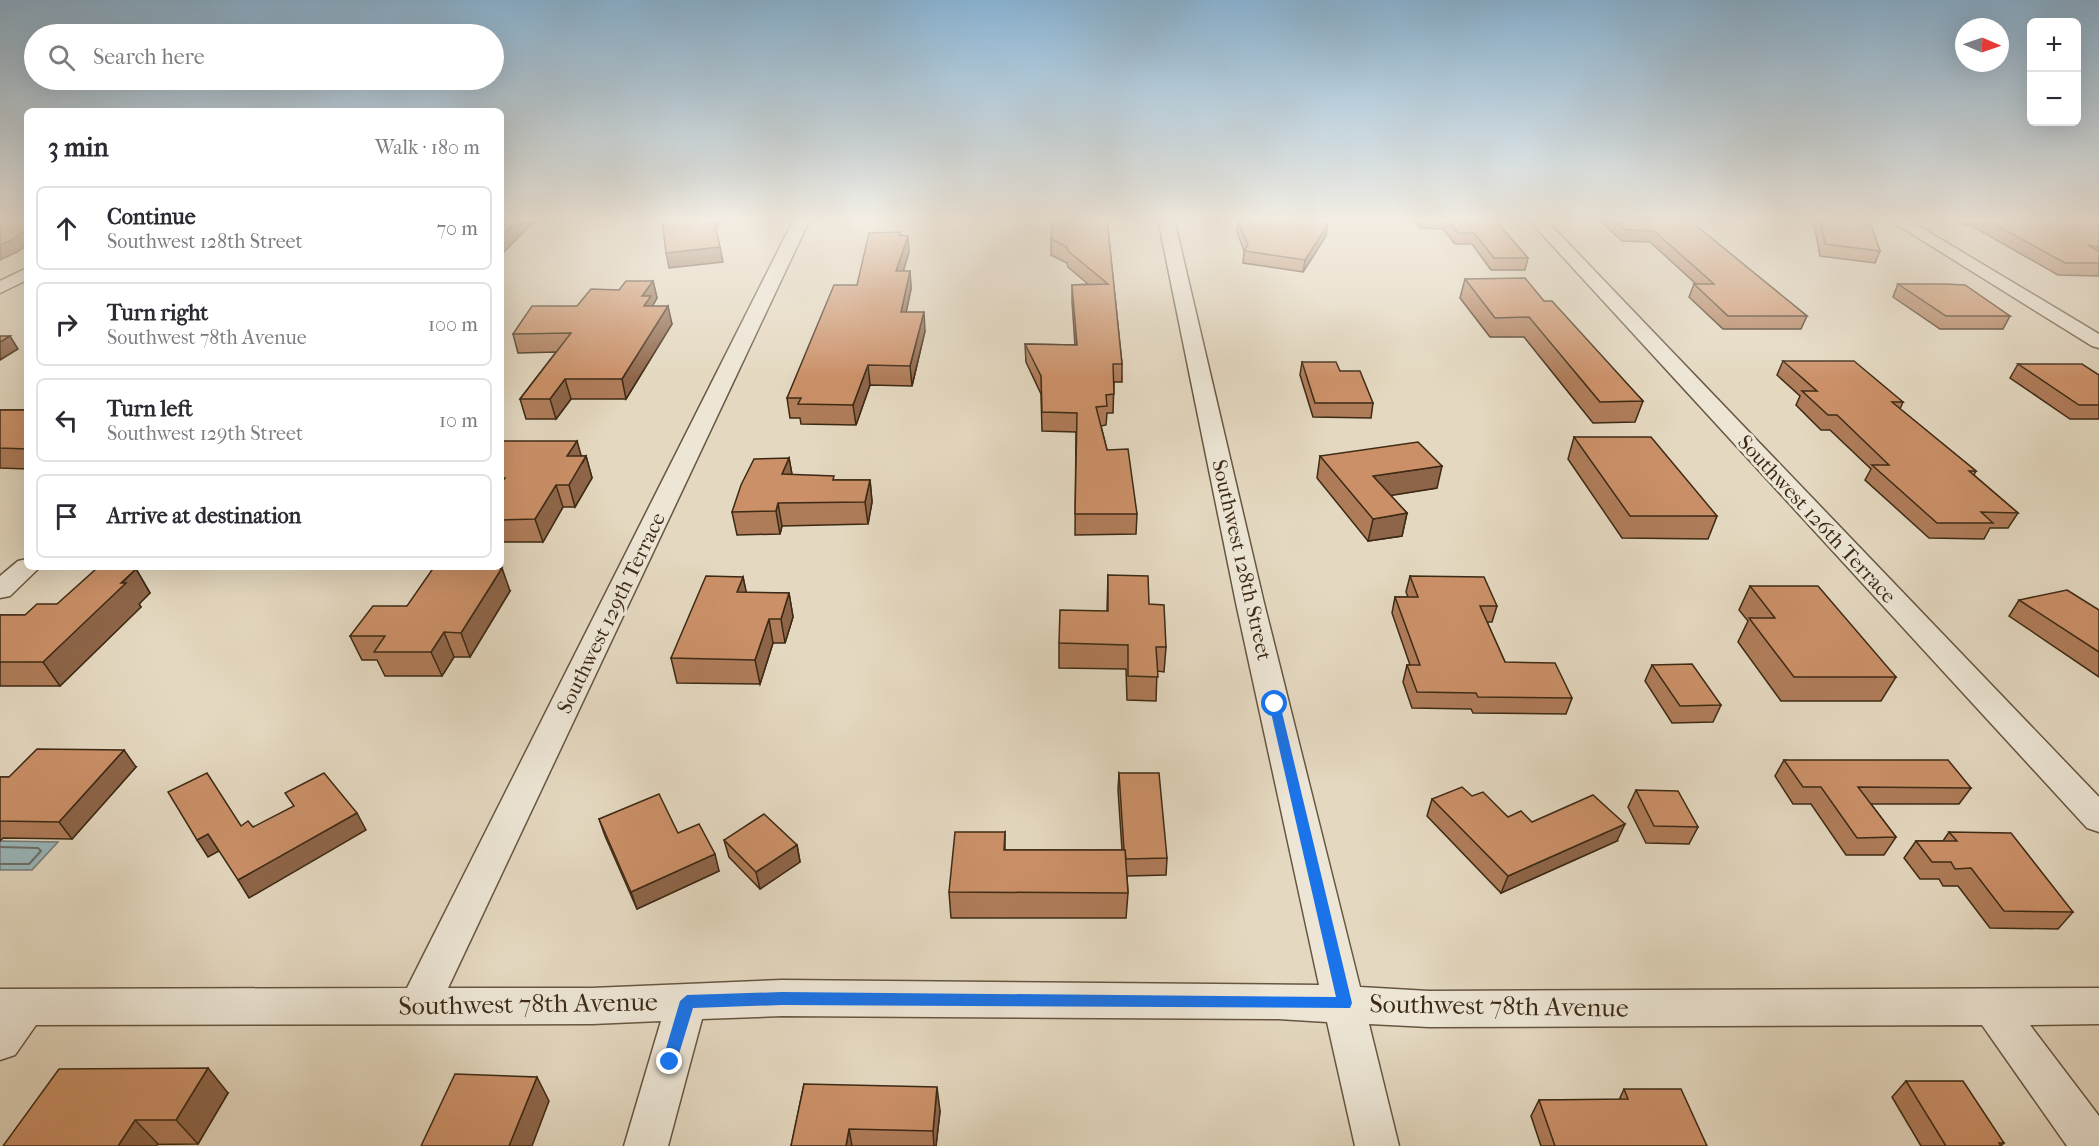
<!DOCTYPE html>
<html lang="en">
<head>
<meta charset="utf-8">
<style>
  :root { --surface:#fff; --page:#f7f7f7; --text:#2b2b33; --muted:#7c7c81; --line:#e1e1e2 }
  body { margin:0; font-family:"IM FELL French Canon",serif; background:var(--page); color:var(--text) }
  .controls { position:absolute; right:18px; top:18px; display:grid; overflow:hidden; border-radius:9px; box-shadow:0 6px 24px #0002 }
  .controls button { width:54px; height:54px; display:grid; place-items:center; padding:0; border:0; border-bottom:2px solid var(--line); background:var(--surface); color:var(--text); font:30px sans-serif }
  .compass { position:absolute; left:1955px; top:18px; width:54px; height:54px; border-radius:50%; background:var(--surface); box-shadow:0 6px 24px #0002; rotate:92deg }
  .stop { position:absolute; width:18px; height:18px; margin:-14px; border:4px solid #1a73e8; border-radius:50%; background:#fff }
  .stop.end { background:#1a73e8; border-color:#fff; box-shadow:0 2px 6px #0008 }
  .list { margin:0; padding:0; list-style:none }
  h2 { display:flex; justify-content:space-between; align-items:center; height:78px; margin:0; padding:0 24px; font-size:26px }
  h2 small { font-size:20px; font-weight:400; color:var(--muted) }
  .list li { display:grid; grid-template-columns:39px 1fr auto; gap:18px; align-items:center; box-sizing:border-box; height:84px; margin:0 12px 12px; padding:0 12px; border:2px solid var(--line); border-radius:9px }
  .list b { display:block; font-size:22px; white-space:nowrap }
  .list p { margin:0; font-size:20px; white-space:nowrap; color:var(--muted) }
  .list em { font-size:20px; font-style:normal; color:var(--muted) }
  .icon { flex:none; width:33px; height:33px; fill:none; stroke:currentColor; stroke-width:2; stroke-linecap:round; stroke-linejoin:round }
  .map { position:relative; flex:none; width:2099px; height:1146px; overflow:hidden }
  .search { position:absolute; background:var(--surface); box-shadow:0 6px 24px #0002; left:24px; top:24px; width:480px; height:66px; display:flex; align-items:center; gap:15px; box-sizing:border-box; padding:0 21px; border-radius:33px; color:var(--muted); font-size:22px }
  .panel { position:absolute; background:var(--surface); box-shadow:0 6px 24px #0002; left:24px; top:108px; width:480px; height:462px; border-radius:9px }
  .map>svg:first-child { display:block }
</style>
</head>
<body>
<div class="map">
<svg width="2099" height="1146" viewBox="0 0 2099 1146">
  <rect width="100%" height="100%" fill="#e4d8c0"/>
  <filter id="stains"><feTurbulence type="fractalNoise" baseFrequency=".00333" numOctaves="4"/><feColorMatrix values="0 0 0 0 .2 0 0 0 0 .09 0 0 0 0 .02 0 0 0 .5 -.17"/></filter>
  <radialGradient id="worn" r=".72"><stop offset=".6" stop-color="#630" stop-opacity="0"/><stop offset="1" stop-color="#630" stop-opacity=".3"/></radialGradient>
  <path fill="#9ab7bc" stroke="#757f79" stroke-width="1.5" d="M0 841 58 842 32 870H0Z"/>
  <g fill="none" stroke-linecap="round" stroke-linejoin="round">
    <path stroke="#6c7068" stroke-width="2" d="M0 847 38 848 41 851 29 864H0"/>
    <defs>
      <g id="minor">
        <path d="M794 219H810L448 988H592L782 980 1319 985 1236 603 1158 219H1174L1264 603 1360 987 1429 991 2099 988V1024L2030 1025 2099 1116V1146H2067L1982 1025 1429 1027 1369 1024 1399 1146H1355L1327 1022 1278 1019 782 1016 702 1019 668 1146H624L661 1021 592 1024 36 1025 15 1055 0 1060V989L407 988Z"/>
        <path d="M1528 219H1545L2099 797V832L2087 828Z"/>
        <path d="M1888 219H1907L2099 334V348L2092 346Z"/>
        <path d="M27 268V280L0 293V281Z"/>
        <path d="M27 559V567H40L10 596 0 598V576L18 561Z"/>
      </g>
    </defs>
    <use href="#minor" stroke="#675640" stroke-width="3"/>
    <use href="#minor" fill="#ede6d6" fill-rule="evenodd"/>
  </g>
  <g fill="#af7c59" stroke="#3d2a15" stroke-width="1.5">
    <path d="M501 219H643L535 221Z"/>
    <path d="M1107 219 1122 364V382H1114L1113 413H1107L1106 425 1101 426 1107 450 1137 514 1136 534 1075 535 1076 432 1042 431 1041 394 1026 362 1025 344 1075 345 1072 302V285L1088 284 1068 267 1067 263 1051 255V239Z"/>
    <path d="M1297 219H1326V236L1303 272 1243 263 1244 251 1237 232 1238 221H1297Z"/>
    <path d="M1413 219H1494L1528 258 1525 270H1491L1472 244H1455L1443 229 1420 228Z"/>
    <path d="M1598 219H1688L1807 316 1801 329H1723L1689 297 1694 284H1696L1650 242 1622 241Z"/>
    <path d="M1813 219H1869L1880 251 1875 263 1820 256Z"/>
    <path d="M1954 219H2099V276L2058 275 1970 225H1965Z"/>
    <path d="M900 232 901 235 909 252 903 271H910L911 289 906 312 925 331 912 386 870 385 856 425 801 424 800 418H790L787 398 857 285Z"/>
    <path d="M1465 279 1544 301 1643 401 1635 422 1593 423 1524 337H1490L1460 298Z"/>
    <path d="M653 281 657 298 653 305V306L672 324 626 399H571L556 419H526L520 399 556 352 518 353 513 334 619 290Z"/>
    <path d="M1898 284 2010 316 2003 329H1940L1893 297Z"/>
    <path d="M1783 361 1903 402 1900 409 1976 471 1974 475 2018 513 2008 528H1990L1984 539 1929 538 1865 480 1871 469 1830 430H1821L1796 405 1800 396 1777 375Z"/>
    <path d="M1302 362 1340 371 1373 403 1371 418 1313 417 1300 375Z"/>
    <path d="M2018 364 2099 375V419H2070L2010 378Z"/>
    <path d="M0 410H27V469L0 468Z"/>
    <path d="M1574 437 1717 516 1708 539 1622 538 1568 459Z"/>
    <path d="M501 441 581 456H586L592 478 575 507H563L543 542H501Z"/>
    <path d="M1320 456 1437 488 1390 495 1407 513 1402 536 1368 541 1317 478Z"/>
    <path d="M789 458 792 475 834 480H870L872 502 868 524 782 526 780 534 737 535 732 512Z"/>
    <path d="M136 569 150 593 139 604 141 607 60 686H0V615H25L57 604Z"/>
    <path d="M1108 575 1149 604 1166 647 1164 672 1157 671 1156 701 1127 700 1126 669 1059 668V643L1107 611Z"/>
    <path d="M1410 576 1497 606 1492 622H1487L1505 662 1572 698 1566 714 1473 713 1471 709 1412 708 1403 682 1407 665H1410L1392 613 1395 597H1408L1406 592Z"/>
    <path d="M743 577 746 593H789L793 617 785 643H773L760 684 677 683 671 658Z"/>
    <path d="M1750 586 1896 677 1881 701H1781L1738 642 1748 621 1739 610Z"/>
    <path d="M510 591 470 657H454L442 676H385L377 660H362L350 636 407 606Z"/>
    <path d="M2019 600 2099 610V677L2009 616Z"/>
    <path d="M1652 665 1721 705 1713 722 1672 723 1645 681Z"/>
    <path d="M1784 760 1971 788 1959 804H1871L1896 837 1884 855H1846L1811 804H1793L1775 776Z"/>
    <path d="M136 767 72 839 3 838 0 841V777H9Z"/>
    <path d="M1119 773 1167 858 1166 875 1127 876 1128 893 1126 918H951L949 892 1005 832V850H1122L1118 790Z"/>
    <path d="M1636 790 1698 827 1689 844 1646 843 1628 807Z"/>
    <path d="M1472 796 1508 817 1617 841 1501 893 1427 816 1432 799Z"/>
    <path d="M599 819 678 833 719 871 637 909 605 836Z"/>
    <path d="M1949 832 2073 912 2058 929 1990 928 1958 886H1943L1939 879H1920L1904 858 1916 841H1943Z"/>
    <path d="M724 840 797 845 800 862 760 889 729 857Z"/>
    <path d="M1906 1081 2004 1143 2001 1146H1921L1892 1097Z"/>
    <path d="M804 1084 940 1111 936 1146H791Z"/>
    <path d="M1624 1089 1707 1146H1541L1531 1116 1539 1100H1619Z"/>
    <path d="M228 1093 198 1144 3 1146Z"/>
  </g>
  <g fill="#8e6549" stroke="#3d2a15" stroke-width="1.5">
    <path d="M518 219H534L535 221 501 255V236Z"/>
    <path d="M714 219H723L715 229Z"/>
    <path d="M1328 224 1326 236 1303 272 1305 260Z"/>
    <path d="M27 229V245L17 252 0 260V245Z"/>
    <path d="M908 236 909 252 898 289 896 271Z"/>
    <path d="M720 247 723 262 669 268 666 253Z"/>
    <path d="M910 271 911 289 902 331 901 312Z"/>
    <path d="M653 281 657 298 653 305 655 314 648 324 642 296Z"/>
    <path d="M668 306 672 324 626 399 622 379Z"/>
    <path d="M924 312 925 331 912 386 910 366Z"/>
    <path d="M10 336 18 349 0 360V342Z"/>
    <path d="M868 365 870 385 856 425 853 405Z"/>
    <path d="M565 379 571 399 556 419 550 399Z"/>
    <path d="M577 441 583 462 586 456 592 478 575 507 569 485 567 456Z"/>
    <path d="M789 458 793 480 782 474Z"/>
    <path d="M1442 466 1437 488 1369 499 1373 476Z"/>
    <path d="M870 480 872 502 868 524 865 502Z"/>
    <path d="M556 485 563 507 543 542 535 519Z"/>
    <path d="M778 503 782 526 780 534 776 511Z"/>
    <path d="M1407 513 1402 536 1368 541 1373 519Z"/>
    <path d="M502 568 510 591 470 657 461 633Z"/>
    <path d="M136 569 150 593 139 604 141 607 60 686 43 662Z"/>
    <path d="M743 577 748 600 737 592Z"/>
    <path d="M789 593 793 617 785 643 781 619Z"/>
    <path d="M769 619 773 643 760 684 755 660Z"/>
    <path d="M444 632 454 657 442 676 431 652Z"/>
    <path d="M124 750 136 767 72 839 59 822Z"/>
    <path d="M357 813 366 830 249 898 238 880Z"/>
    <path d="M1625 824 1617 841 1501 893 1508 876Z"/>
    <path d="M208 834 219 851 208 857 197 840Z"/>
    <path d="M797 845 800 862 760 889 756 872Z"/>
    <path d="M715 854 719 871 637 909 631 892Z"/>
    <path d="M208 1068 228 1093 198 1144 176 1120Z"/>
    <path d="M537 1077 549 1101 532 1146H509Z"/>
    <path d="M937 1087 940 1111 936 1146H934L933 1131Z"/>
    <path d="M135 1120 158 1144 156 1146H118Z"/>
    <path d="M849 1129 852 1146H846Z"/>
  </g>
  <g fill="#cb9068" stroke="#3d2a15" stroke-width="1.5">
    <path d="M0 219H27V229L11 240 0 245Z"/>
    <path d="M501 219H518L501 236Z"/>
    <path d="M662 219H714L720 247 666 253Z"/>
    <path d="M1052 219H1107L1122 364H1113L1114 394 1106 395 1107 406 1096 407 1107 450 1128 449 1137 514H1075L1077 413 1042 412 1041 376 1025 344 1077 345 1072 285 1108 284 1068 251 1067 247 1051 239Z"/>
    <path d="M1301 219H1326L1328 224 1305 260 1244 251 1248 245 1238 221H1301Z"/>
    <path d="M1447 219H1494L1528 258H1494L1474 233H1458Z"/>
    <path d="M1614 219H1688L1807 316H1728L1694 284H1714L1654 231 1625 230Z"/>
    <path d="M1820 219H1869L1880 251 1825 244Z"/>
    <path d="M1985 219H2099V247L2087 245 2099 251V263H2065Z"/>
    <path d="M900 232 899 235 908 236 896 271H910L901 312H924L910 366 868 365 853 405 798 404 801 398H787L834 285H857L869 233Z"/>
    <path d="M1525 278 1544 301H1552L1643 401 1600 402 1529 317 1495 318 1465 279Z"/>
    <path d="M626 281H653L642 296H651L644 306H668L622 379H565L550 399H520L571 333 513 334 532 306H577L591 289 619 290Z"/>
    <path d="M1898 284H1946L1965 285 2010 316H1946Z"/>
    <path d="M0 336H10L0 342Z"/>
    <path d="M1783 361H1854L1903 402H1892L1976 471H1969L2018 513 1981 512 1993 523H1937L1872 465H1889L1837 415H1828L1802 391H1817Z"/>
    <path d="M1302 362H1336L1340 371H1360L1373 403H1315Z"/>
    <path d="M2018 364H2082L2099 375V405H2079Z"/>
    <path d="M0 410H27V449L0 448Z"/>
    <path d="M1574 437H1651L1717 516H1630Z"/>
    <path d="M501 441H577L567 456H586L569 485H556L535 519 501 520V483L505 478H501Z"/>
    <path d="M1418 442 1442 466 1373 476 1407 513 1373 519 1320 456Z"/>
    <path d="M789 458 782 474 834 476 833 480H870L865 502 778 503 776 511 732 512 741 485 754 459Z"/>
    <path d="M434 567 502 568 461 633 444 632 431 652H374L385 636H350L373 606H407Z"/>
    <path d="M96 569H136L121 583H126L43 662H0V615H25L37 604H57Z"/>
    <path d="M1108 575 1148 576 1149 604 1164 605 1166 647H1156L1158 677 1128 676V645L1059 643 1060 610 1108 611Z"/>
    <path d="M706 576 743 577 737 592 789 593 781 619H769L755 660 671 658Z"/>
    <path d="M1410 576 1484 577 1497 606H1480L1505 662 1555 663 1572 698 1478 697 1476 693 1417 692 1407 665H1420L1395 597H1418Z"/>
    <path d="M1750 586H1818L1896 677H1794L1749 618H1775Z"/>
    <path d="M2067 590 2099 610V652L2019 600Z"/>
    <path d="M1692 664 1721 705 1680 706 1652 665Z"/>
    <path d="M37 749 124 750 59 822 0 821V777H9Z"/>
    <path d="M1784 760H1948L1971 788 1858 787 1896 837 1857 838 1821 787H1803Z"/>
    <path d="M207 773 241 826 248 821 253 827 294 806 285 793 324 773 357 813 238 880 208 834 197 840 168 792Z"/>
    <path d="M1119 773H1159L1167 858 1126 859 1125 850H1124Z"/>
    <path d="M1462 787 1472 796 1483 792 1508 817 1521 811 1532 822 1593 795 1625 824 1508 876 1432 799Z"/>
    <path d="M1636 790 1678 791 1698 827 1654 826Z"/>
    <path d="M659 794 678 833 699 824 715 854 631 892 599 819Z"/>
    <path d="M764 814 797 845 756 872 724 840Z"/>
    <path d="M955 832H1005L1004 850H1125L1128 893 949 892Z"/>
    <path d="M1949 832 2011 833 2073 912 2004 911 1971 868 1955 869 1951 862H1932L1916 841H1957Z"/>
    <path d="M208 1068 176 1120H135L118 1146H3L59 1069Z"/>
    <path d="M455 1074 537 1077 509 1146H421Z"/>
    <path d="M1906 1081H1963L2004 1143H1999L2001 1146H1946Z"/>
    <path d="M804 1084 937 1087 933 1131 849 1129 846 1146H791Z"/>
    <path d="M1624 1089H1681L1707 1146H1555L1539 1100 1628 1099Z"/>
  </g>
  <linearGradient id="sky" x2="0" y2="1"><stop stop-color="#89b5d6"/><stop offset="0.58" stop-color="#f3ede3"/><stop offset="1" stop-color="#f3ede3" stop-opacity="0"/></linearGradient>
  <rect width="2099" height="379" fill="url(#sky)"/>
  <path fill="#1a73e8" d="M1275 700 1280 704 1352 1003 1350 1008 782 1005 693 1008 675 1067H665L662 1062 680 1001 687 995 782 992 1336 997 1269 704Z"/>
  <g text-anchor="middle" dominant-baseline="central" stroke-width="6" stroke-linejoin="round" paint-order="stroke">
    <g font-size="21" fill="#3d2a15" stroke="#ede6d6">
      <text transform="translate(1817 519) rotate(47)">Southwest 126th Terrace</text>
      <text transform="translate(1242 560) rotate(77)">Southwest 128th Street</text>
      <text transform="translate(611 613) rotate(-64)">Southwest 129th Terrace</text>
    </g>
    <g font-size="26" fill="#3d2a15" stroke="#ede6d6">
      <text transform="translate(528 1004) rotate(-1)">Southwest 78th Avenue</text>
      <text transform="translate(1499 1006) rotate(1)">Southwest 78th Avenue</text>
    </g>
  </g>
  <rect width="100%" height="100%" filter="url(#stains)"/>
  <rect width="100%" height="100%" fill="url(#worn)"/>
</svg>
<div class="controls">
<button>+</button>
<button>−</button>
</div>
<svg class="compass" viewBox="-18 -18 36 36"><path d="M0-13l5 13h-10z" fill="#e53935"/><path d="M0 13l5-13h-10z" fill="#7c7c81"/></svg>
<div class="stop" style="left:1275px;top:704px"></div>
<div class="stop end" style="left:670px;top:1062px"></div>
<div class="search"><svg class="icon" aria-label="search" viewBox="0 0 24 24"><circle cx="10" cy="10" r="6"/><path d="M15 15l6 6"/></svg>Search here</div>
<section class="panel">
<h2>3 min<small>Walk · 180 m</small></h2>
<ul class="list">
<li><svg class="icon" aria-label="ahead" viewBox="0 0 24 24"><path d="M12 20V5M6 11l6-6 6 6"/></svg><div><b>Continue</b><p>Southwest 128th Street</p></div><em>70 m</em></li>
<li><svg class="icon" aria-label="right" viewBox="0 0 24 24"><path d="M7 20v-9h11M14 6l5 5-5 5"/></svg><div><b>Turn right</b><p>Southwest 78th Avenue</p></div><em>100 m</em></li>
<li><svg class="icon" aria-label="left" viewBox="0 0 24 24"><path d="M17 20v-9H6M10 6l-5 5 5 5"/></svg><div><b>Turn left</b><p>Southwest 129th Street</p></div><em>10 m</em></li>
<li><svg class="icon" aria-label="arrive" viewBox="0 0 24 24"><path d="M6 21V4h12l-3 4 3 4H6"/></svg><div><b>Arrive at destination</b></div></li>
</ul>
</section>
</div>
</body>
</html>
